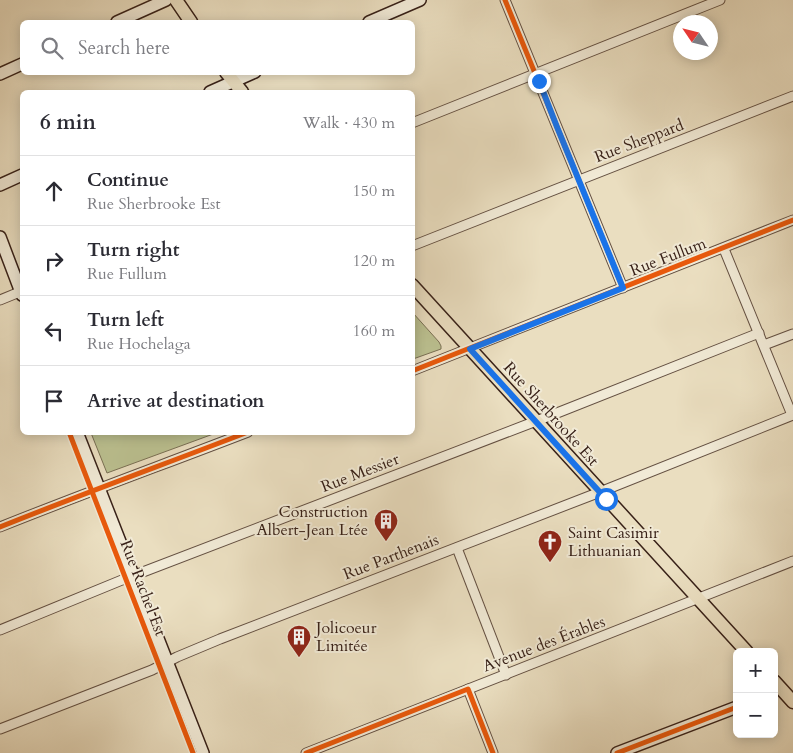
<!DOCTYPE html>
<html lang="en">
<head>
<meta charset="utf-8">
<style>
  :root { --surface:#fff; --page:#f7f7f7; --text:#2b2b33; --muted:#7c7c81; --line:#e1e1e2 }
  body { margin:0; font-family:Cardo,serif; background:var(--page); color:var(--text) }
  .controls { position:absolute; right:15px; bottom:15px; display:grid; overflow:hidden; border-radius:8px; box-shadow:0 2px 12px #0003 }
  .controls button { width:45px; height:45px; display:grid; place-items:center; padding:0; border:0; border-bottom:1px solid var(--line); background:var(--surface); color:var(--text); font:25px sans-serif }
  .compass { position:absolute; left:673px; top:15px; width:45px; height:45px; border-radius:50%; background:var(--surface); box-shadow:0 2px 12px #0003; rotate:305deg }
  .stop { position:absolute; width:15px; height:15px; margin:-11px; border:4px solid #1a73e8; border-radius:50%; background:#fff }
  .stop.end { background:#1a73e8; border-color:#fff; box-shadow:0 1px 5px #0008 }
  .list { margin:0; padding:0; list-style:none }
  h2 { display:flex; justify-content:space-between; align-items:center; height:65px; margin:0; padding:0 20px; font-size:21px }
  h2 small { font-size:16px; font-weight:400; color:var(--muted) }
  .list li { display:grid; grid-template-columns:32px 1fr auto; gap:15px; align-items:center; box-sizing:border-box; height:70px; padding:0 20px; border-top:1px solid var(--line) }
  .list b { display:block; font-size:19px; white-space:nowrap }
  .list p { margin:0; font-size:16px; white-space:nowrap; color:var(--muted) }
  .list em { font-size:16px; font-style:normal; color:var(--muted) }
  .icon { flex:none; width:28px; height:28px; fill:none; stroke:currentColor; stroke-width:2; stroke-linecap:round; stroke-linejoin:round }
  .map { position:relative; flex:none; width:793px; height:753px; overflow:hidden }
  .search { position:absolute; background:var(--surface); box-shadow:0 2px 12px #0003; left:20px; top:20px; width:395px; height:55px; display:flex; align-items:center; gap:12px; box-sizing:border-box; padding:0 18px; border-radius:8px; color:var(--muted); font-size:19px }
  .panel { position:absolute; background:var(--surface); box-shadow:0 2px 12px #0003; left:20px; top:90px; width:395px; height:345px; border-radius:8px }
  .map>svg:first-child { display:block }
</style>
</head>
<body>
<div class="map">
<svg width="793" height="753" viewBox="0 0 793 753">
  <rect width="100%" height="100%" fill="#eadec0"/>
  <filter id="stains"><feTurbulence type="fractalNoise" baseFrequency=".004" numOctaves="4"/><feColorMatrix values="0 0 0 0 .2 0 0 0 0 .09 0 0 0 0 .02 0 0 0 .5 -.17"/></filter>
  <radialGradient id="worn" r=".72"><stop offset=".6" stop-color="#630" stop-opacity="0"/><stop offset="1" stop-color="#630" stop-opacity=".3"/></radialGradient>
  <g fill="#bbc090" stroke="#7a7054">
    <path d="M413 313 439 342 441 346V349L413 359Z"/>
    <path d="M91 433H216L107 473Z"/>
  </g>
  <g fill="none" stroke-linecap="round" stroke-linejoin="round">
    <defs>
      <g id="street">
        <path d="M505 0 623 288"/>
        <path d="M412 123 720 0"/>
        <path d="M412 246 793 96"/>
        <path d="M724 249 792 415"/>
        <path d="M0 300 22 291"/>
        <path d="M764 345 793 334"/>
        <path d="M412 371 793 220"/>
        <path d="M0 527C82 494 165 464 248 432"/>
        <path d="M457 548 506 675"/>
        <path d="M0 630 122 580 557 413 759 333"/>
        <path d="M468 689 493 753"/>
        <path d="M0 729 152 670 177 657 220 639 600 492 793 415"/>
        <path d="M306 753 793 561"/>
      </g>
      <g id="secondary">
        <path d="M117 22 166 0"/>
        <path d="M369 22 420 0"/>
        <path d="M0 74 22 64"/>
        <path d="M210 92 255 72"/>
        <path d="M0 185 22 175"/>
        <path d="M0 237 22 295"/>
        <path d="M77 432 203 753"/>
        <path d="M617 753 737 707"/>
      </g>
      <g id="primary">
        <path d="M176 0 191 22"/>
        <path d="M226 72 242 92"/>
        <path d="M412 285 747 652"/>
        <path d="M774 681 793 702"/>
      </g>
    </defs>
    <use href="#street" stroke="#645042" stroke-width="11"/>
    <use href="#secondary" stroke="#382118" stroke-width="14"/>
    <use href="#primary" stroke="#382118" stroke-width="15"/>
    <use href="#street" stroke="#f1ead6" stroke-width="9"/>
    <use href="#secondary" stroke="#f1ead6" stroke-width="11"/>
    <use href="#primary" stroke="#eadec0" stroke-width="12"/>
    <defs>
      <g id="cycleway">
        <path d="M505 0 623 288"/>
        <path d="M412 371 793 220"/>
        <path d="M69 432 193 753"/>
        <path d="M0 527C82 494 165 464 248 432"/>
        <path d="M306 753 468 689 493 753"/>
        <path d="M617 753 737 707"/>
      </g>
    </defs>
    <use href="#cycleway" stroke="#f1ead6" stroke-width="8"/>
    <use href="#cycleway" stroke="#e8590c" stroke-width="5"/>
  </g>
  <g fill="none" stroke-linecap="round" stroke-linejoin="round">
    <path stroke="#1a73e8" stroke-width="6" d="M539 81 557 127 623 288 470 349 606 499"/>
  </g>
  <defs>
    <symbol id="building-pin" viewBox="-11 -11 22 30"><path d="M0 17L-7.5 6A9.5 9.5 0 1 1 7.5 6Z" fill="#8f2418" stroke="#f1ead6"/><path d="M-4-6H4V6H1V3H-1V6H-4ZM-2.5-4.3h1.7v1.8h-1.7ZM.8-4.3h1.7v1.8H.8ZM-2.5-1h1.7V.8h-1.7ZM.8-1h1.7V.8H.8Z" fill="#fff"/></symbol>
    <symbol id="church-pin" viewBox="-11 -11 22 30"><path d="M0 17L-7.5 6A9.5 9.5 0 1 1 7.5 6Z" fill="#8f2418" stroke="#f1ead6"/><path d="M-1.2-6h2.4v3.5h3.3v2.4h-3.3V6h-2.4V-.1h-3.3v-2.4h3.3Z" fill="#fff"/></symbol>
  </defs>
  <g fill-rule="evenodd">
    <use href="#building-pin" x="372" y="507" width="28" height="38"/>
    <use href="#church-pin" x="536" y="528" width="28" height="38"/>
    <use href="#building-pin" x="285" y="623" width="28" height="38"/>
  </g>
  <g text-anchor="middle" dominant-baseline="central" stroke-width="4" stroke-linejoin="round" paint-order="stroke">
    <g font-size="16" fill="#382118" stroke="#f1ead6">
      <text transform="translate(639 141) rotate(-21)">Rue Sheppard</text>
      <text transform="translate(668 257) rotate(-21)">Rue Fullum</text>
      <text transform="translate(551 414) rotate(48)">Rue Sherbrooke Est</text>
      <text transform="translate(360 473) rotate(-21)">Rue Messier</text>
      <text transform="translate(391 557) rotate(-21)">Rue Parthenais</text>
      <text transform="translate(143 588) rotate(69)">Rue Rachel Est</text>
      <text transform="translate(544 644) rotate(-21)">Avenue des Érables</text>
    </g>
    <g font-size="16" fill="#382118" stroke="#f1ead6" text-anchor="start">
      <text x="368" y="512" text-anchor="end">Construction<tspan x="368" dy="18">Albert-Jean Ltée</tspan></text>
      <text x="568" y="533">Saint Casimir<tspan x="568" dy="18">Lithuanian</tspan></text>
      <text x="316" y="628">Jolicoeur<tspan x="316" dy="18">Limitée</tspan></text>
    </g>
  </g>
  <rect width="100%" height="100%" filter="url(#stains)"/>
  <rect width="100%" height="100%" fill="url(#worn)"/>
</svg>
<div class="controls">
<button>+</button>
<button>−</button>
</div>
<svg class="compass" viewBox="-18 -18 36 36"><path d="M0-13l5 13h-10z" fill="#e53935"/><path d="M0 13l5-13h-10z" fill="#7c7c81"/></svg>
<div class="stop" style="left:606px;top:499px"></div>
<div class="stop end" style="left:539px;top:81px"></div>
<div class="search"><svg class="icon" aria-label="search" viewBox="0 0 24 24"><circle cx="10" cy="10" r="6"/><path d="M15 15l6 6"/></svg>Search here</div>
<section class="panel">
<h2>6 min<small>Walk · 430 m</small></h2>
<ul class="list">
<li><svg class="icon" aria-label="ahead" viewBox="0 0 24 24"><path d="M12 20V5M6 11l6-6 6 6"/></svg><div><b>Continue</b><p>Rue Sherbrooke Est</p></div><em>150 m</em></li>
<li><svg class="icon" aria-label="right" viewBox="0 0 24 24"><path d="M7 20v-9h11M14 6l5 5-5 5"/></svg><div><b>Turn right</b><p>Rue Fullum</p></div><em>120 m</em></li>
<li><svg class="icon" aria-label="left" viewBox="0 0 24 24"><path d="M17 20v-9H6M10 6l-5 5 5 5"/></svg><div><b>Turn left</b><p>Rue Hochelaga</p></div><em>160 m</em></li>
<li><svg class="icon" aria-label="arrive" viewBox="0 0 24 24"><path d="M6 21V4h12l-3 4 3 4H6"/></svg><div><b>Arrive at destination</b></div></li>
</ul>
</section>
</div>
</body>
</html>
